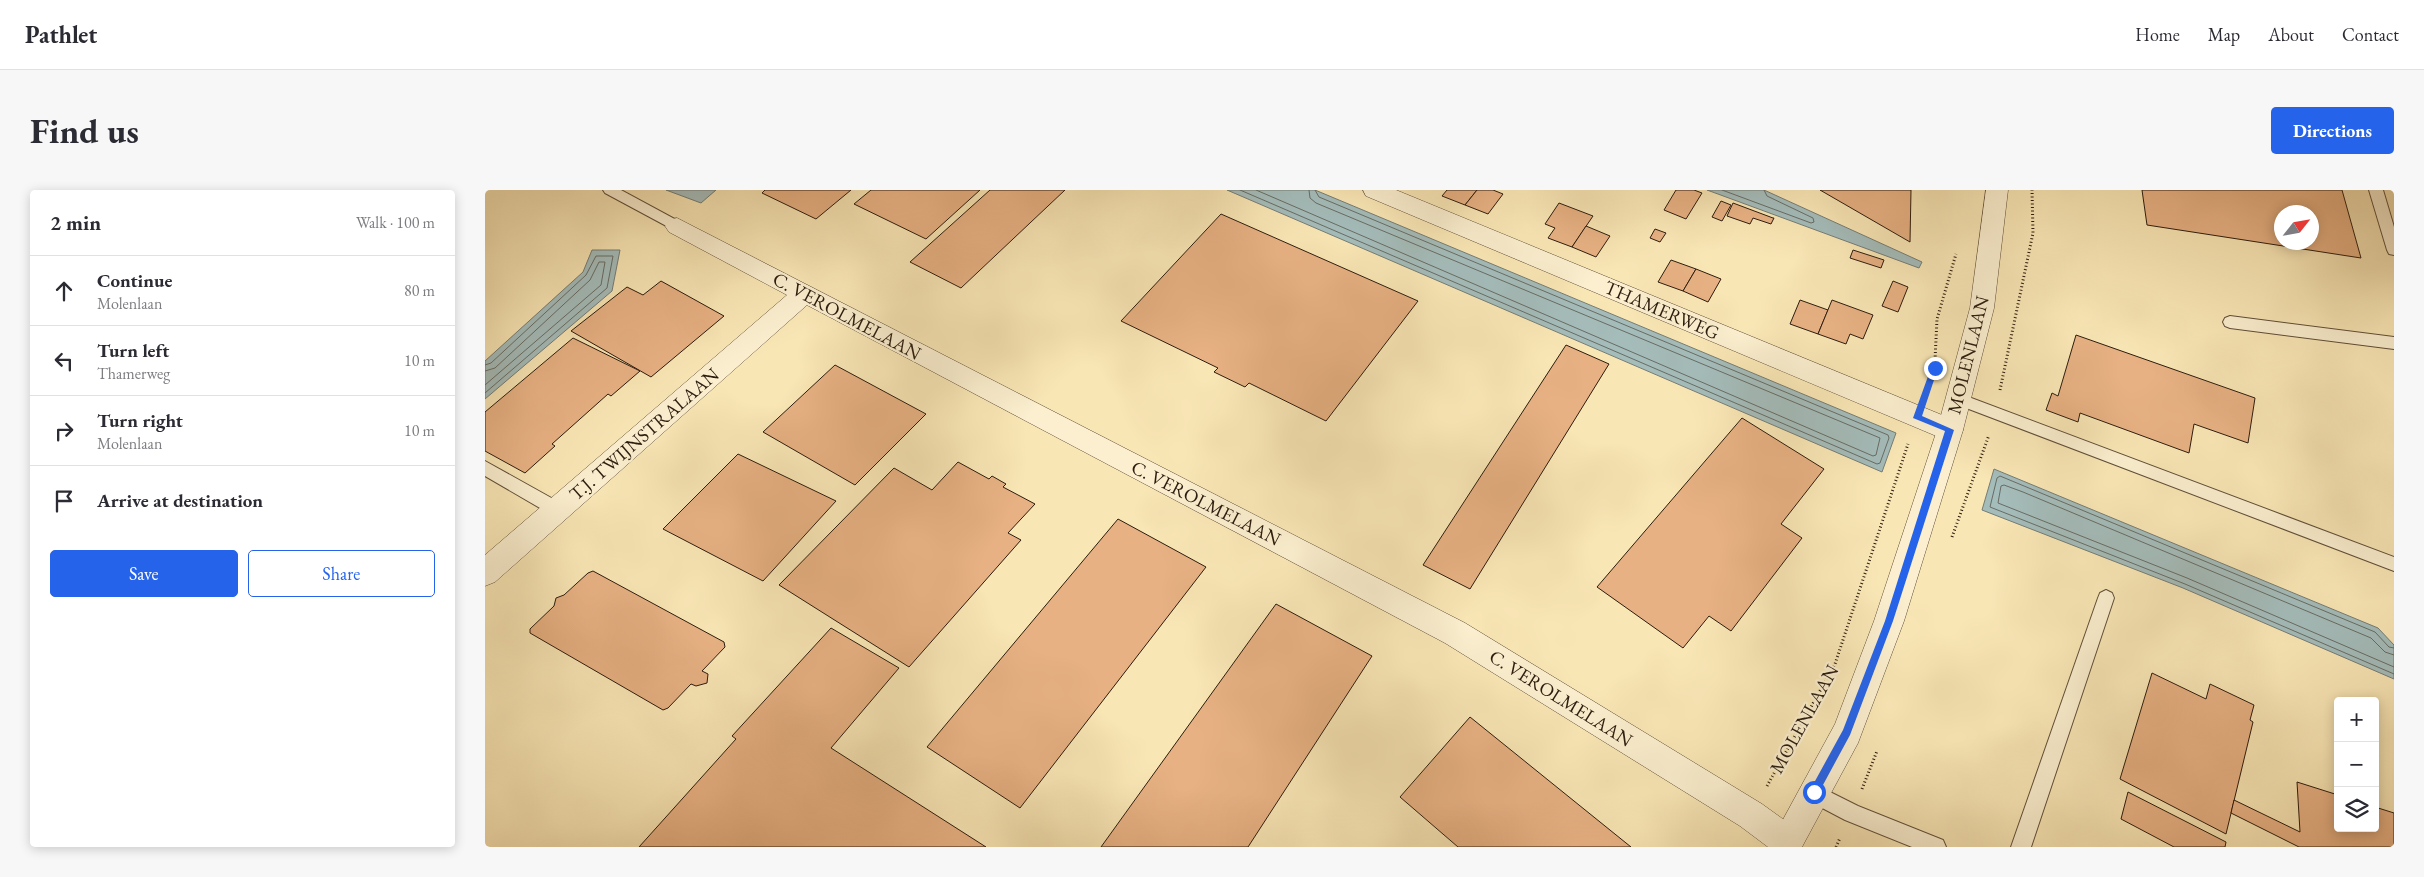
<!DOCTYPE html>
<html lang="en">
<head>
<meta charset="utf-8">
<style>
  :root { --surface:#fff; --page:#f7f7f7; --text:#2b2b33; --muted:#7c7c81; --line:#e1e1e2; --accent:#2563eb }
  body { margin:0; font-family:"EB Garamond",serif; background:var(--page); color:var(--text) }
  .controls { position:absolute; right:15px; bottom:15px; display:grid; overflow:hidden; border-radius:5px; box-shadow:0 2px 12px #0003 }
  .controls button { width:45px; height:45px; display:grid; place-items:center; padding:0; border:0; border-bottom:1px solid var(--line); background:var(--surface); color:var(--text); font:25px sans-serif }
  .compass { position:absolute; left:1789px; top:15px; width:45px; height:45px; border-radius:50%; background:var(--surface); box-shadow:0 2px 12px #0003; rotate:59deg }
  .stop { position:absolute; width:15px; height:15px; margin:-11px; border:4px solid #2563eb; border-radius:50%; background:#fff }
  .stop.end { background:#2563eb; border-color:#fff; box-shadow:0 1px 5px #0008 }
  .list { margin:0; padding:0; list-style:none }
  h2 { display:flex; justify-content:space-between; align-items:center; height:65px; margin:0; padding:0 20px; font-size:21px }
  h2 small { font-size:16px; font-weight:400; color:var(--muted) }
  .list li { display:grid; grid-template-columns:32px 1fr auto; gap:15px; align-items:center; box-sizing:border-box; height:70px; padding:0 20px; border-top:1px solid var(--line) }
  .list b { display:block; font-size:19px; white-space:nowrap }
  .list p { margin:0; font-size:16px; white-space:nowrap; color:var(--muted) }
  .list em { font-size:16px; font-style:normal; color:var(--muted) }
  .actions { display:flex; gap:10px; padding:15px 20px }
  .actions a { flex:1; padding:11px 0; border:1px solid var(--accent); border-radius:5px; text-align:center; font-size:18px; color:var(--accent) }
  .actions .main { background:var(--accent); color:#fff }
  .icon { flex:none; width:28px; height:28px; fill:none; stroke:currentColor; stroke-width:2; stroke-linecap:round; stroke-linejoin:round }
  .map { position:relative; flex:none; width:1909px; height:657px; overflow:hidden; border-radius:5px }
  header { display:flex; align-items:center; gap:30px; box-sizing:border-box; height:70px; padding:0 25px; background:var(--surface); border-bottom:1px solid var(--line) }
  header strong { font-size:24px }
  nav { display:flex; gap:28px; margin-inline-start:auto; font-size:18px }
  .intro { display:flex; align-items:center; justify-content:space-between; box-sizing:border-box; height:120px; padding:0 30px }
  h1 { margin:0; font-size:35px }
  .button { padding:12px 22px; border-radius:5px; background:var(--accent); color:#fff; font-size:18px; font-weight:700 }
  main { display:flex; gap:30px; padding:0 30px }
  aside { flex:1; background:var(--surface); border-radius:5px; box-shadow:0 2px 12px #0003 }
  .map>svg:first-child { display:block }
</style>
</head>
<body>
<header>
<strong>Pathlet</strong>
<nav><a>Home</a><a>Map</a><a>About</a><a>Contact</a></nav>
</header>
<div class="intro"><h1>Find us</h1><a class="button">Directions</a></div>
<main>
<aside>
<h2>2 min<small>Walk · 100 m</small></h2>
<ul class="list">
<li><svg class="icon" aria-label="ahead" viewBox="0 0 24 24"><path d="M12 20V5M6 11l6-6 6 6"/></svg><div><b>Continue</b><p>Molenlaan</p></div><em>80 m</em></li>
<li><svg class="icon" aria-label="left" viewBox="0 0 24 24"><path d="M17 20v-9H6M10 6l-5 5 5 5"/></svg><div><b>Turn left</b><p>Thamerweg</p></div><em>10 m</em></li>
<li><svg class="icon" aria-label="right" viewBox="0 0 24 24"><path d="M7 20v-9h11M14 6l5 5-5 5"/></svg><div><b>Turn right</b><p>Molenlaan</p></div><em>10 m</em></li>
<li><svg class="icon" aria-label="arrive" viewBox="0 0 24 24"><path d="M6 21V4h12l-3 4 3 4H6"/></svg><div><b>Arrive at destination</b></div></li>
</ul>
<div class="actions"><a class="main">Save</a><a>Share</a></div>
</aside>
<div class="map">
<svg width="1909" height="657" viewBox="0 0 1909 657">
  <rect width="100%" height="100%" fill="#f9e6b5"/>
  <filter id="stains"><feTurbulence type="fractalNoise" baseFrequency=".004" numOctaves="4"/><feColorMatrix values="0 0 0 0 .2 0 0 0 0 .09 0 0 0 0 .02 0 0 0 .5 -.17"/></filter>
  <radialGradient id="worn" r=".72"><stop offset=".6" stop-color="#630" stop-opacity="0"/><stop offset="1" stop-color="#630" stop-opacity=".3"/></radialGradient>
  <g fill="#a4bcba" stroke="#747c75">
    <path d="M181 0H231L216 13Z"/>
    <path d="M742 0H830L1411 243 1397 282Z"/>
    <path d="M1222 0H1279L1437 72 1434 78Z"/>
    <path d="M107 60H135L127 101 0 209V171L98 82Z"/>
    <path d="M1509 279 1893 438 1909 455V489L1698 398 1497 320Z"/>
  </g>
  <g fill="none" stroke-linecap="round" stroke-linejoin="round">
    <g stroke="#686c64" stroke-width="1">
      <path d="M755 0 1392 274 1395 273 1404 248 1403 245 834 7 830 0"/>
      <path d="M771 0 1388 266 1391 265 1395 248 831 13 825 8 824 0"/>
      <path d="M1237 0 1326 33 1329 32 1328 28 1282 6 1279 0"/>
      <path d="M0 175 6 173 101 85 111 66H128L122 98 0 203"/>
      <path d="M0 181 10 178 105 90 114 72H120L116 95 0 195"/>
      <path d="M1909 458 1904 457 1890 442 1515 286 1512 288 1505 317 1700 394 1909 484"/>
      <path d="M1909 465 1900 462 1886 448 1538 302 1519 295 1516 296 1513 313 1702 388 1909 477"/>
    </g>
  </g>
  <g fill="#e7b183" stroke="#2c1c0e" fill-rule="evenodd">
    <path d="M280 0H366L331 29 277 3Z"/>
    <path d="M386 0H495L441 49 369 14Z"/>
    <path d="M505 0H580L476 98 425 72Z"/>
    <path d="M962 0H992L980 15 957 6Z"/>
    <path d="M992 0H1008L1018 4 1003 24 980 15Z"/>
    <path d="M1191 0H1209L1217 3 1201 29 1179 20Z"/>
    <path d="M1335 0H1426L1425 52Z"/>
    <path d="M1657 0H1857L1876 68 1662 35ZM1796 22H1826V52H1796Z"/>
    <path d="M1236 11 1246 15 1237 31 1227 27Z"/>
    <path d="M1074 13 1108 26 1087 57 1063 48 1070 38 1060 34Z"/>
    <path d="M1248 13 1288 28H1289L1286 34 1268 28 1265 34 1242 26Z"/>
    <path d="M736 24 933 111 841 231 764 193 760 197 729 182 733 178 636 131Z"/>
    <path d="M1101 36 1125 46 1111 67 1087 57Z"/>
    <path d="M1170 39 1181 43 1175 52 1165 48Z"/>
    <path d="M1368 60 1399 70 1396 78 1365 68Z"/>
    <path d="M1186 70 1211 79 1198 101 1173 92Z"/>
    <path d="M1211 79 1236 89 1223 112 1198 101Z"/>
    <path d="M176 91 239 126 166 187 86 141 142 97 158 105Z"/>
    <path d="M1408 91 1423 97 1413 122 1397 116Z"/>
    <path d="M1315 110 1343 120 1333 144 1305 134Z"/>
    <path d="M1347 110 1388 125 1378 149 1365 144 1361 154 1333 144Z"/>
    <path d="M1591 145 1770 208 1763 253 1709 234 1704 263 1595 223 1593 232 1561 220 1567 203 1573 206Z"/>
    <path d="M88 148 155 181 126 206 123 204 67 254 70 256 40 283 0 261V222Z"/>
    <path d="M1081 155 1124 174 985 399 938 375Z"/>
    <path d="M350 175 441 224 370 295 278 242Z"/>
    <path d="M1257 228 1339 279 1296 334 1317 348 1246 441 1224 426 1198 458 1112 397Z"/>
    <path d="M253 264 351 311 278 391 178 339Z"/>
    <path d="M473 272 504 289 507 286 521 294 518 297 550 314 523 343 536 350 424 477 294 395 409 278 447 300Z"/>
    <path d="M633 329 721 377 535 618 442 557Z"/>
    <path d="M108 381 239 452 240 457 217 481 223 484 222 493 211 496 206 494 183 518 178 520 45 443V439L69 416 71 408 79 405 103 383Z"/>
    <path d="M791 414 887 466 763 657H616Z"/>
    <path d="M346 438 414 478 346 558 501 657H154L251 549 247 546Z"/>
    <path d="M1667 483 1721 509 1725 494 1769 515 1765 530 1768 532 1741 644 1635 589Z"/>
    <path d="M985 527 1146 657H973L915 607Z"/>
    <path d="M1812 592 1853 605V638H1890V617L1909 623V657H1814L1746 623 1749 610 1815 642Z"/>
    <path d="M1643 602 1741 652 1740 657H1689L1636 629Z"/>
  </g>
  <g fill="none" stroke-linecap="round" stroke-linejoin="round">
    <defs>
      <g id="service">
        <path d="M118 0H136L197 33 199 36 192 41 187 39 120 3Z"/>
        <path d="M1884 0H1898L1909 37V65L1904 64 1902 60Z"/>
        <path d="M1745 126 1909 147V159L1745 138 1740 136 1738 132 1740 128Z"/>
        <path d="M1473 203 1909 367V381L1468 213 1465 209 1468 205Z"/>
        <path d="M0 271 79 315 81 320 79 325 73 327 67 325 0 286Z"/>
        <path d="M1621 400 1627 403 1629 408 1546 657H1526L1613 408 1615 403Z"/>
        <path d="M1329 594 1373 616 1458 650 1461 657H1427L1360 630 1322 610 1320 603 1322 596Z"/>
      </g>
      <g id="minor">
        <path d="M878 0H911L1474 232 1478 240 1474 248 1465 251 1456 248 881 6Z"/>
        <path d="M192 28 980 433 1277 614 1313 640 1318 651 1316 657H1283L1255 636 960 453 322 115 10 392 0 396V365L302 105 184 42 180 36 184 30Z"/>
      </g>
      <path id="tertiary" d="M1501 0H1523L1509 118 1478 240 1419 431 1373 553 1317 657H1283L1350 534 1389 431 1452 240 1485 118Z"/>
    </defs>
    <use href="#service" stroke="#5f4e38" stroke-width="2"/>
    <use href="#minor" stroke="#5f4e38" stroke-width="1"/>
    <use href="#tertiary" stroke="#5f4e38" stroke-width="1"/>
    <g stroke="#2c1c0e" stroke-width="3" stroke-dasharray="1 2.5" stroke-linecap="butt">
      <path d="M1450 170 1452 129 1471 64"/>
      <path d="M1515 200 1548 43 1547 0"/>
      <path d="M1467 347 1504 245"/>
      <path d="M1282 596 1350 474 1423 254"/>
      <path d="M1377 599 1392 561"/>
      <path d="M1351 657 1355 648"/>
    </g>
    <use href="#service" fill="#fbefcf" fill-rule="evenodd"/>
    <use href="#minor" fill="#fbefcf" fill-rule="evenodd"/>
    <use href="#tertiary" fill="#fbefcf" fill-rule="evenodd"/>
  </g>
  <path fill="#2563eb" d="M1450 175 1453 178 1437 226 1469 240 1408 431 1365 545 1332 606 1329 607 1324 602 1358 540 1400 431 1460 241 1428 228 1446 178Z"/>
  <g text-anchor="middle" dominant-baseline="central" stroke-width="4.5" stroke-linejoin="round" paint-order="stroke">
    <g font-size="19" fill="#2c1c0e" stroke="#fbefcf">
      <text transform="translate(1177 120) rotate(23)">THAMERWEG</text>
      <text transform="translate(362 126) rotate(28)">C. VEROLMELAAN</text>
      <text transform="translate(1483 165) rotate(-76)">MOLENLAAN</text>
      <text transform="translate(159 244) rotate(-41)">T.J. TWIJNSTRALAAN</text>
      <text transform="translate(721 313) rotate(27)">C. VEROLMELAAN</text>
      <text transform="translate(1076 508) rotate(32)">C. VEROLMELAAN</text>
      <text transform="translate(1319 529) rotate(-61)">MOLENLAAN</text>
    </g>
  </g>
  <rect width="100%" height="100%" filter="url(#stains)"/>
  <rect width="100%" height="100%" fill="url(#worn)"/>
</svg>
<div class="controls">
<button>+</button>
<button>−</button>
<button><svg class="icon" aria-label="layers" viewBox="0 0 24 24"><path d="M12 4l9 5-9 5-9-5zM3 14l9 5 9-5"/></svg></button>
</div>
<svg class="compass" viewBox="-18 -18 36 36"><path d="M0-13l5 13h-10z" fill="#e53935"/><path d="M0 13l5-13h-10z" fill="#7c7c81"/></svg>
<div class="stop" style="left:1329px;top:602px"></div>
<div class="stop end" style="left:1450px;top:178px"></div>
</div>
</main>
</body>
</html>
